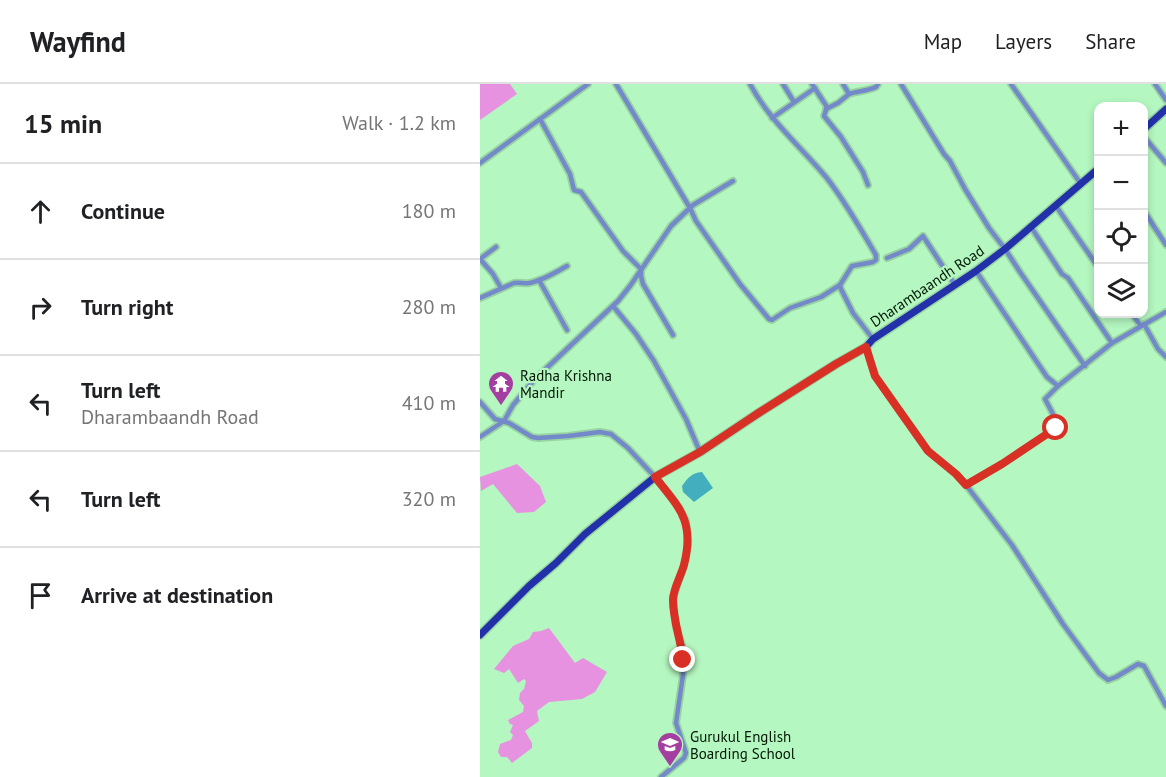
<!DOCTYPE html>
<html lang="en">
<head>
<meta charset="utf-8">
<style>
  :root { --surface:#fff; --page:#f2f2f2; --text:#202124; --muted:#757577; --line:#e0e0e0 }
  body { margin:0; font-family:"PT Sans",sans-serif; background:var(--page); color:var(--text) }
  .controls { position:absolute; right:18px; top:18px; display:grid; overflow:hidden; border-radius:12px; box-shadow:0 3px 9px #0003 }
  .controls button { width:54px; height:54px; display:grid; place-items:center; padding:0; border:0; border-bottom:2px solid var(--line); background:var(--surface); color:var(--text); font:30px sans-serif }
  .stop { position:absolute; width:18px; height:18px; margin:-14px; border:4px solid #d93025; border-radius:50%; background:#fff }
  .stop.end { background:#d93025; border-color:#fff; box-shadow:0 2px 6px #0008 }
  .list { margin:0; padding:0; list-style:none }
  h2 { display:flex; justify-content:space-between; align-items:center; height:78px; margin:0; padding:0 24px; font-size:26px }
  h2 small { font-size:20px; font-weight:400; color:var(--muted) }
  .list li { display:grid; grid-template-columns:39px 1fr auto; gap:18px; align-items:center; box-sizing:border-box; height:96px; padding:0 24px; border-top:2px solid var(--line) }
  .list b { display:block; font-size:22px; white-space:nowrap }
  .list p { margin:0; font-size:20px; white-space:nowrap; color:var(--muted) }
  .list em { font-size:20px; font-style:normal; color:var(--muted) }
  .icon { flex:none; width:33px; height:33px; fill:none; stroke:currentColor; stroke-width:2; stroke-linecap:round; stroke-linejoin:round }
  .map { position:relative; flex:none; width:686px; height:693px; overflow:hidden }
  header { display:flex; align-items:center; gap:36px; box-sizing:border-box; height:84px; padding:0 30px; background:var(--surface); border-bottom:2px solid var(--line) }
  header strong { font-size:28px }
  nav { display:flex; gap:33px; margin-inline-start:auto; font-size:21px }
  main { display:flex }
  aside { flex:1; background:var(--surface) }
  .map>svg:first-child { display:block }
</style>
</head>
<body>
<header>
<strong>Wayfind</strong>
<nav><a>Map</a><a>Layers</a><a>Share</a></nav>
</header>
<main>
<aside>
<h2>15 min<small>Walk · 1.2 km</small></h2>
<ul class="list">
<li><svg class="icon" aria-label="ahead" viewBox="0 0 24 24"><path d="M12 20V5M6 11l6-6 6 6"/></svg><div><b>Continue</b></div><em>180 m</em></li>
<li><svg class="icon" aria-label="right" viewBox="0 0 24 24"><path d="M7 20v-9h11M14 6l5 5-5 5"/></svg><div><b>Turn right</b></div><em>280 m</em></li>
<li><svg class="icon" aria-label="left" viewBox="0 0 24 24"><path d="M17 20v-9H6M10 6l-5 5 5 5"/></svg><div><b>Turn left</b><p>Dharambaandh Road</p></div><em>410 m</em></li>
<li><svg class="icon" aria-label="left" viewBox="0 0 24 24"><path d="M17 20v-9H6M10 6l-5 5 5 5"/></svg><div><b>Turn left</b></div><em>320 m</em></li>
<li><svg class="icon" aria-label="arrive" viewBox="0 0 24 24"><path d="M6 21V4h12l-3 4 3 4H6"/></svg><div><b>Arrive at destination</b></div></li>
</ul>
</aside>
<div class="map">
<svg width="686" height="693" viewBox="0 0 686 693">
  <rect width="100%" height="100%" fill="#b5f7c0"/>
  <g fill="#e692e0">
    <path d="M0 0H30L37 10 0 36Z"/>
    <path d="M37 380 60 402 66 418 54 428 37 429 13 400 1 407 0 393Z"/>
    <path d="M69 544 95 579 103 574 127 588 115 608 102 615 69 618 57 627 59 637 45 647 52 659V664L32 679 27 673H21L18 668 20 660 31 656 33 651 30 648 33 641 30 640 28 636 43 628 44 622 39 616 40 609 44 605 46 597 44 595 38 599 29 585 24 589 14 585 33 562 49 555 53 548 61 547Z"/>
  </g>
  <path fill="#43aebe" d="M222 388 233 404 214 418 203 408 202 402C208 394 211 389 222 388Z"/>
  <g fill="none" stroke-linecap="round" stroke-linejoin="round">
    <defs>
      <g id="street">
        <path d="M136 0 210 124 216 137 260 200 289 235 292 236 310 224 341 213 360 201"/>
        <path d="M270 0C289 36 320 62 346 93 365 117 380 144 396 171V176L393 178 372 182 360 201 361 205 373 229 393 255"/>
        <path d="M303 0 314 18"/>
        <path d="M332 0 347 23 344 32 361 53 383 88 388 101"/>
        <path d="M421 0 464 70 470 77 485 105 509 144 525 165 540 188 605 282"/>
        <path d="M531 0 601 100"/>
        <path d="M675 0 686 16"/>
        <path d="M369 10C378 7 388 7 396 3L398 0"/>
        <path d="M346 25 358 19 369 10 363 0"/>
        <path d="M292 34 335 4"/>
        <path d="M60 35 90 90 94 106 101 108 143 167 161 185V192L163 200 193 251"/>
        <path d="M664 53 686 79"/>
        <path d="M0 79 108 0"/>
        <path d="M576 122 618 183"/>
        <path d="M664 127 686 161"/>
        <path d="M551 143 582 190 588 194 632 259"/>
        <path d="M16 163 0 175 13 190 21 204"/>
        <path d="M407 174 429 165 443 152 475 201"/>
        <path d="M496 187 567 293 578 302"/>
        <path d="M59 196 87 246"/>
        <path d="M0 214 34 199C40 198 44 200 49 199 62 197 76 188 87 182"/>
        <path d="M133 222 156 250 174 277 206 335 220 368"/>
        <path d="M652 230 661 242"/>
        <path d="M664 240 678 265 686 273"/>
        <path d="M386 263 395 292 448 367 476 390 486 401 532 461 583 540 619 589 628 596 636 593 658 580 664 582 686 622"/>
        <path d="M0 318 15 335 29 339 52 353 58 354 88 352 120 348 131 350 148 364 175 393 200 425 206 437 208 460 204 481 193 514 196 543 202 561 203 576V591L196 639 206 669 204 674 181 693"/>
        <path d="M0 353 24 337 33 321 55 295 138 217 150 202 191 142 213 121 253 97"/>
        <path d="M486 401 522 380 576 344 575 334 565 315 578 302 632 259 686 228"/>
      </g>
      <g id="primary">
        <path d="M664 45 686 25"/>
        <path d="M0 551 49 502 76 479 105 450 175 393 220 368 277 330 356 280 386 263 393 255 496 187 525 165 618 85"/>
      </g>
    </defs>
    <use href="#street" stroke="#98d3a2" stroke-width="8"/>
    <use href="#primary" stroke="#98d3a2" stroke-width="10"/>
    <use href="#street" stroke="#7389ca" stroke-width="4.5"/>
    <use href="#primary" stroke="#2230aa" stroke-width="7"/>
  </g>
  <g fill="none" stroke-linecap="round" stroke-linejoin="round">
    <path stroke="#d93025" stroke-width="8" d="M203 576C201 556 193 537 193 516 193 505 201 492 204 481 215 438 200 424 175 393L220 368 277 330 356 280 386 263 395 292 448 367 476 390 486 401 522 380 576 344"/>
  </g>
  <defs>
    <symbol id="temple-pin" viewBox="-11 -11 22 30"><path d="M0 17L-7.5 6A9.5 9.5 0 1 1 7.5 6Z" fill="#a53ea1" stroke="#b5f7c0"/><path d="M0-6L5-2H3V0L6.5 2.5H4V6H1.5V3h-3V6H-4V2.5H-6.5L-3 0V-2H-5Z" fill="#fff"/></symbol>
    <symbol id="school-pin" viewBox="-11 -11 22 30"><path d="M0 17L-7.5 6A9.5 9.5 0 1 1 7.5 6Z" fill="#a53ea1" stroke="#b5f7c0"/><path d="M0-5L7-2L0 1L-7-2ZM-4 1L0 2.5L4 1V4Q0 6-4 4Z" fill="#fff"/></symbol>
  </defs>
  <g fill-rule="evenodd">
    <use href="#temple-pin" x="6" y="285" width="30" height="40"/>
    <use href="#school-pin" x="175" y="646" width="30" height="40"/>
  </g>
  <g text-anchor="middle" dominant-baseline="central" stroke-width="4.5" stroke-linejoin="round" paint-order="stroke">
    <g font-size="15" fill="#001604" stroke="#b5f7c0">
      <text transform="translate(447 202) rotate(-34)">Dharambaandh Road</text>
    </g>
    <g font-size="15" fill="#001604" stroke="#b5f7c0" text-anchor="start">
      <text x="40" y="291">Radha Krishna<tspan x="40" dy="17">Mandir</tspan></text>
      <text x="210" y="652">Gurukul English<tspan x="210" dy="17">Boarding School</tspan></text>
    </g>
  </g>
</svg>
<div class="controls">
<button>+</button>
<button>−</button>
<button><svg class="icon" aria-label="locate" viewBox="0 0 24 24"><circle cx="12" cy="12" r="6"/><path d="M12 2v4M12 18v4M2 12h4M18 12h4"/></svg></button>
<button><svg class="icon" aria-label="layers" viewBox="0 0 24 24"><path d="M12 4l9 5-9 5-9-5zM3 14l9 5 9-5"/></svg></button>
</div>
<div class="stop" style="left:576px;top:344px"></div>
<div class="stop end" style="left:203px;top:576px"></div>
</div>
</main>
</body>
</html>
